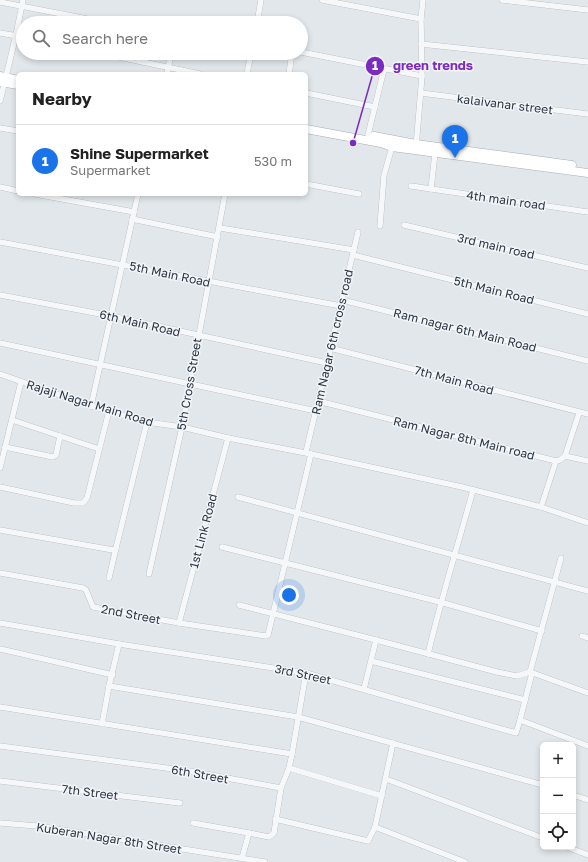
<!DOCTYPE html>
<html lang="en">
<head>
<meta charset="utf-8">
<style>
  :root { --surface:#fff; --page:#f6f6f6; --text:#222; --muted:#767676; --line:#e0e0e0; --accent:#1a73e8 }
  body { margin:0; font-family:"Golos Text",sans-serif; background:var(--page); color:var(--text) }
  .controls { position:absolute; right:12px; bottom:12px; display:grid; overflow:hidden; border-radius:6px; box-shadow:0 2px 6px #0003 }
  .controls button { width:36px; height:36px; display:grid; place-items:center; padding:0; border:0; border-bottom:1px solid var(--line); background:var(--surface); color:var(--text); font:20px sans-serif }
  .you { position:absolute; left:289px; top:595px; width:14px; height:14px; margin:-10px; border:3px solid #fff; border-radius:50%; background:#1a73e8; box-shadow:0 0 0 6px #1a73e833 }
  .badge { display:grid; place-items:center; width:26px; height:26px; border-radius:50%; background:var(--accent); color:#fff; font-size:13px; font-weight:700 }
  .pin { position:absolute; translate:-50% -33px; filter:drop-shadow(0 1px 2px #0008) }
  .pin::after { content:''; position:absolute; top:21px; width:14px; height:12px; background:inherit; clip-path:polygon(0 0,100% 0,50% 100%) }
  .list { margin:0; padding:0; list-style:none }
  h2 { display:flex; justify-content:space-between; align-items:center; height:52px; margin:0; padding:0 16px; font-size:17px }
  h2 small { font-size:13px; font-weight:400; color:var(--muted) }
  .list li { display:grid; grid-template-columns:26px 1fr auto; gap:12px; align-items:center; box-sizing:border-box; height:72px; padding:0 16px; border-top:1px solid var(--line) }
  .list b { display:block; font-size:15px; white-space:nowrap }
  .list p { margin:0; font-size:13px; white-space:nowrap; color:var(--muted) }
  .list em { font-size:13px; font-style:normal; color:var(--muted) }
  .icon { flex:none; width:22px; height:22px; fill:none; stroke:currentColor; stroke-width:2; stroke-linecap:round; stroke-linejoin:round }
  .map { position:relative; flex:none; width:588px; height:862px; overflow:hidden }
  .search { position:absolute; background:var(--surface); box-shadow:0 2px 6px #0003; left:16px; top:16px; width:292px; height:44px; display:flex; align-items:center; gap:10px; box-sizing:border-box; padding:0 14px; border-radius:22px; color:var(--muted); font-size:15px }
  .panel { position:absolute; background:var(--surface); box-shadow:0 2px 6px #0003; left:16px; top:72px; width:292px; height:124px; border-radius:6px }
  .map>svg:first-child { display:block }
</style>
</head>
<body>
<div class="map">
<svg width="588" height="862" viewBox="0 0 588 862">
  <rect width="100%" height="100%" fill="#e2e7eb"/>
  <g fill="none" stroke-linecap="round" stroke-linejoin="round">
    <defs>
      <g id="street">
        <path d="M322 0 421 19"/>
        <path d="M502 0 588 10"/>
        <path d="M0 2 108 23"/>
        <path d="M257 23 261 0"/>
        <path d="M0 33 23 37"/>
        <path d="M421 44 588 62"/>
        <path d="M301 52 422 76"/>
        <path d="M100 53 200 74"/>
        <path d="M167 74 171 53"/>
        <path d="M247 74 251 53"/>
        <path d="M289 74 292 53"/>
        <path d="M306 93 375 107"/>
        <path d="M421 93 588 114"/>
        <path d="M0 101 16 35 23 0"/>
        <path d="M0 128 18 131"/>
        <path d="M368 135 384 69"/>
        <path d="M416 147 422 76 421 19 423 0"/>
        <path d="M306 184 359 194"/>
        <path d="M411 186 588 212"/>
        <path d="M0 187 18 191"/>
        <path d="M431 189 435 153"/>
        <path d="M35 194 134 212"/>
        <path d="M132 219 218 237"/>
        <path d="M404 225 588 268"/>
        <path d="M380 226 384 175 392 147"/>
        <path d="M220 228 354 250"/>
        <path d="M0 242 341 306"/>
        <path d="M353 255 588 314"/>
        <path d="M0 295 111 316 327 363"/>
        <path d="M342 300 588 361"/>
        <path d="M0 343 316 411"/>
        <path d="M330 348 588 414"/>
        <path d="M0 374 91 406 147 422 182 427 228 438 311 454 268 635 266 636 179 623 93 607 86 590 83 588 0 573"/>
        <path d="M318 401 556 461 560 460 565 456 579 413"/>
        <path d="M91 406 138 194"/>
        <path d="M12 420 99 449"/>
        <path d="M5 447 53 457 56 455 60 436"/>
        <path d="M306 452 358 232"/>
        <path d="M311 454 462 487 541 507"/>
        <path d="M565 456 588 461"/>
        <path d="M556 461 541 507 588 523"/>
        <path d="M0 468 21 382"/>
        <path d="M0 487 74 503H83L87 498 109 411"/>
        <path d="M238 497 588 591"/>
        <path d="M0 530 113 550 116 548 147 422"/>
        <path d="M222 547 440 602 542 631"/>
        <path d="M149 574 182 427 225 194"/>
        <path d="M109 578 116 548"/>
        <path d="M239 605 376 640 364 689"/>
        <path d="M0 623 119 644 306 673 516 733 520 720 588 746"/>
        <path d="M179 623 228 438"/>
        <path d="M582 636 588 638"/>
        <path d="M376 640 497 672 517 676 530 672 588 693"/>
        <path d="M0 649 113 675"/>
        <path d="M428 654C441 599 458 545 473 490"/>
        <path d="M371 661 525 700"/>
        <path d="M530 672 561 558"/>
        <path d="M109 686 298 717 543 785"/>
        <path d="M0 707 292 754 289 768"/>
        <path d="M520 720 532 673"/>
        <path d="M102 724 109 686 119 644"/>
        <path d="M0 746 189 771 281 788 289 768 382 796"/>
        <path d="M292 754 306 673"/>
        <path d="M386 779 543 838"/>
        <path d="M0 781 180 803"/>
        <path d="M573 795 588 800"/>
        <path d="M275 819 368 841 375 827 393 743"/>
        <path d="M0 823 37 826 265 862"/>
        <path d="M193 823 249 833"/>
        <path d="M375 827 465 862"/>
        <path d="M567 847 588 855"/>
        <path d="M242 858 249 833 269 837 274 833 281 788"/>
      </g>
      <g id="secondary">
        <path d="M0 76 18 80"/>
        <path d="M0 82 18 85"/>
        <path d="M306 129 381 143 392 147 588 173"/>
        <path d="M374 136 416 144 572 165"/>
      </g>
    </defs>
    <use href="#street" stroke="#a7aeb5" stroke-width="6"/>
    <use href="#secondary" stroke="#a7aeb5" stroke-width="9"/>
    <use href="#street" stroke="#f5f7f9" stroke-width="5.5"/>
    <use href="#secondary" stroke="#fff" stroke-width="8"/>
  </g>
  <g text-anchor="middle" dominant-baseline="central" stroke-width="3" stroke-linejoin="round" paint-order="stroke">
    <g font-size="12" fill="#2a3643" stroke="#f2f5f8">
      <text transform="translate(505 104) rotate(7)">kalaivanar street</text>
      <text transform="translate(506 200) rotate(8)">4th main road</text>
      <text transform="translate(496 246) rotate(13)">3rd main road</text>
      <text transform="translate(170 274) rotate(12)">5th Main Road</text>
      <text transform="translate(494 290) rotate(14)">5th Main Road</text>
      <text transform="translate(140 323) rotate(13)">6th Main Road</text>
      <text transform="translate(465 330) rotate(14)">Ram nagar 6th Main Road</text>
      <text transform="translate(332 342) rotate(-77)">Ram Nagar 6th cross road</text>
      <text transform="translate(454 380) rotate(15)">7th Main Road</text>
      <text transform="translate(189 384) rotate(-80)">5th Cross Street</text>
      <text transform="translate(90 403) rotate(17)">Rajaji Nagar Main Road</text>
      <text transform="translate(464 438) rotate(14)">Ram Nagar 8th Main road</text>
      <text transform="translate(203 531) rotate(-75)">1st Link Road</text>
      <text transform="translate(131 614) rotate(11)">2nd Street</text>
      <text transform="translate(303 674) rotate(12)">3rd Street</text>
      <text transform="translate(200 774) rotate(10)">6th Street</text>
      <text transform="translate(90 792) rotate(7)">7th Street</text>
      <text transform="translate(109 838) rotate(9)">Kuberan Nagar 8th Street</text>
    </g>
  </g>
  <path fill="none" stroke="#7b2cbf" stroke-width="1.5" d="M353 143L375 66"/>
  <g fill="#7b2cbf" stroke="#f2f5f8" stroke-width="1.5">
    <circle cx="353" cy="143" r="4"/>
    <circle cx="375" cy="66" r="10"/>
  </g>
  <g font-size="12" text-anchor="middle" font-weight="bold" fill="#fff">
    <text x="375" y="70">1</text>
  </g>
  <g font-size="13" text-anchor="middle" font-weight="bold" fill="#7b2cbf" stroke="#f2f5f8" stroke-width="3" stroke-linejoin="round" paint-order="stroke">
    <text x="433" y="70">green trends</text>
  </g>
</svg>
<div class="controls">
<button>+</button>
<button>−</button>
<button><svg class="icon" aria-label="locate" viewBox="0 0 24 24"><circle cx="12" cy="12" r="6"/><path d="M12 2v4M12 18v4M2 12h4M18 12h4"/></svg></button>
</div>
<div class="you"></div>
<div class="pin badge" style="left:455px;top:158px">1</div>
<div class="search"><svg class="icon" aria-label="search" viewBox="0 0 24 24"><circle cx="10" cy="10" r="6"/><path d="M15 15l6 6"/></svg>Search here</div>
<section class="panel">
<h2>Nearby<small></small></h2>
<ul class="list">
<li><span class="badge">1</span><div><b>Shine Supermarket</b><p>Supermarket</p></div><em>530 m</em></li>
</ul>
</section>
</div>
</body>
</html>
